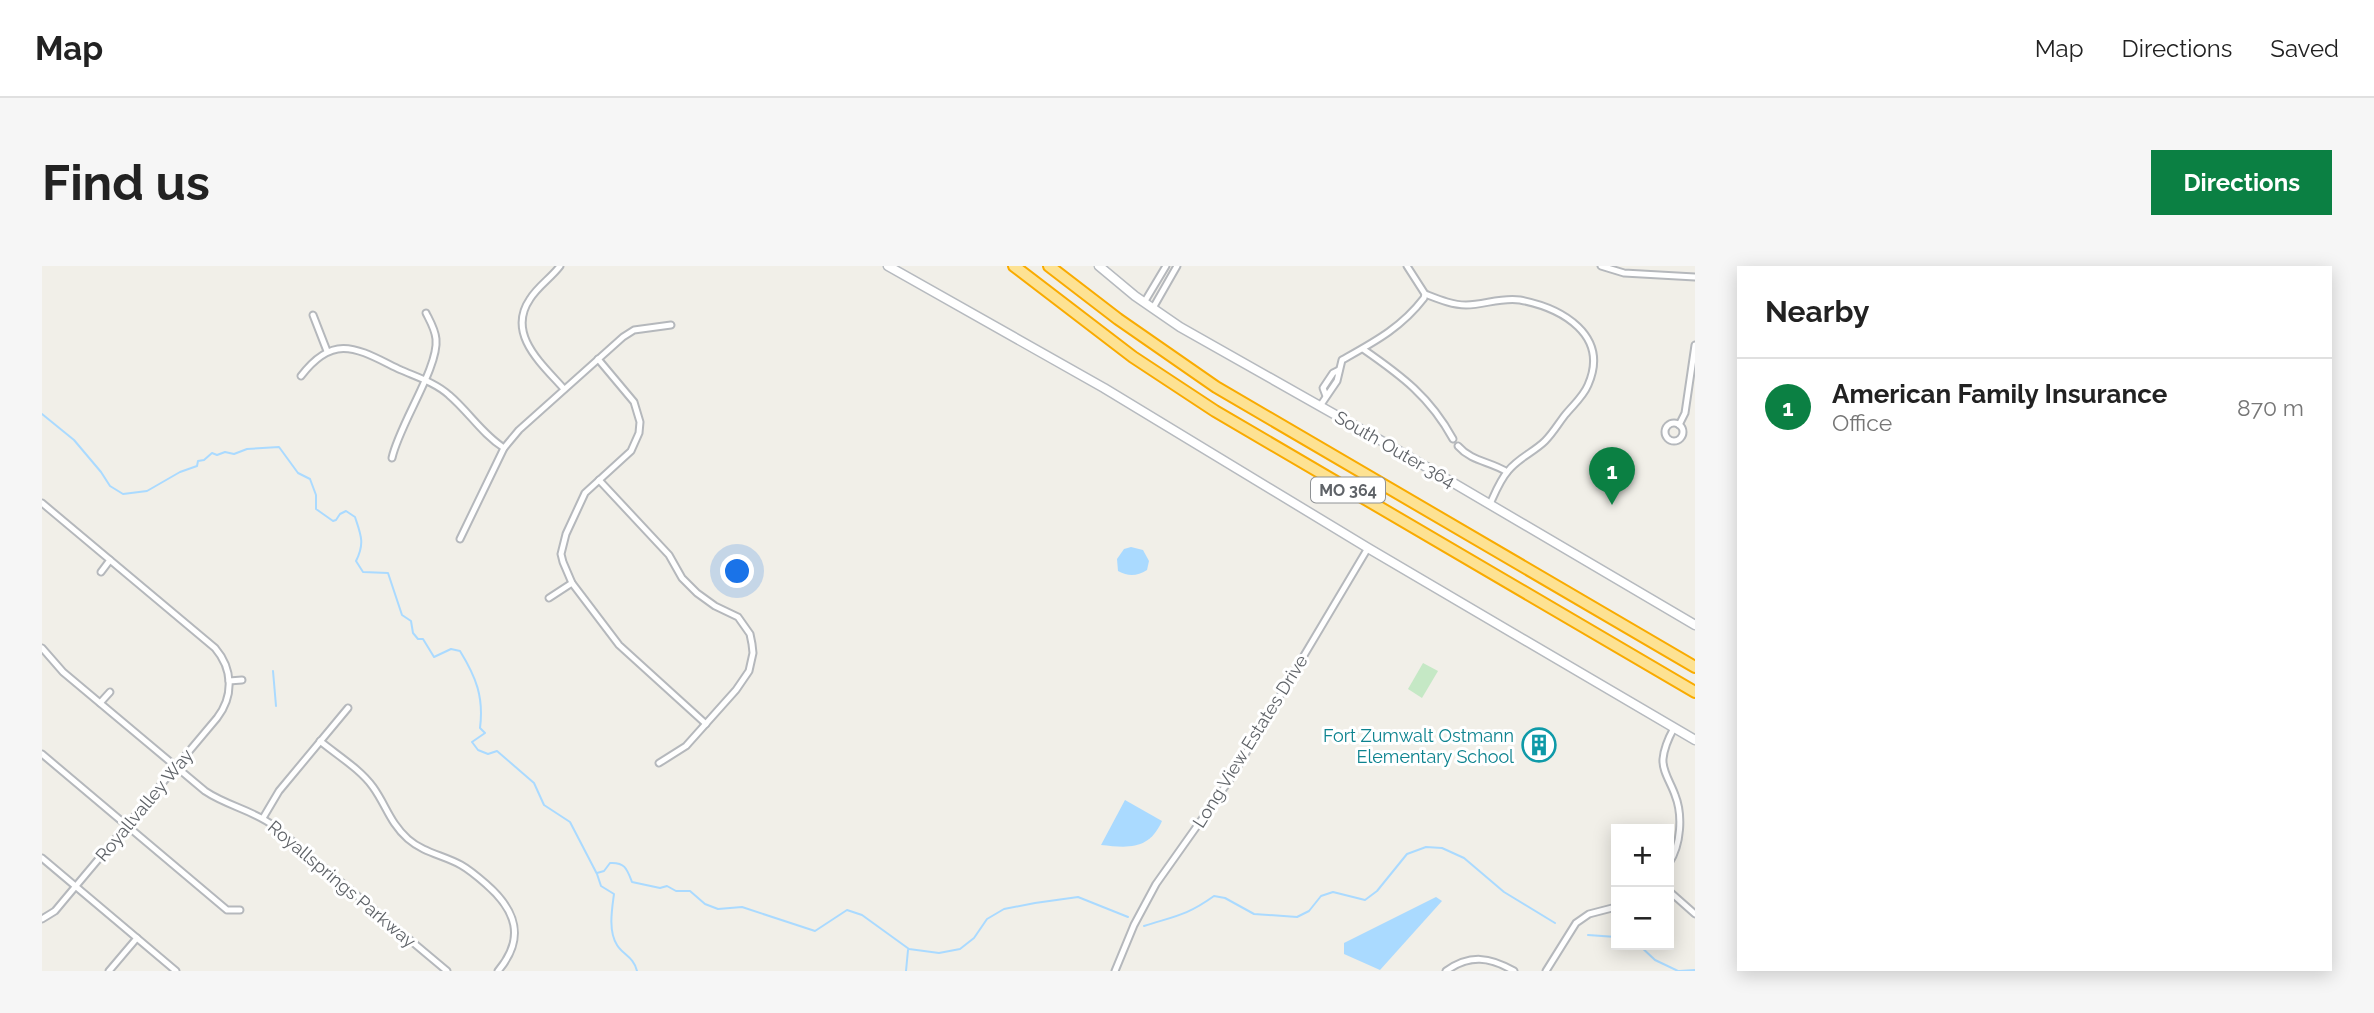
<!DOCTYPE html>
<html lang="en">
<head>
<meta charset="utf-8">
<style>
  :root { --surface:#fff; --page:#f6f6f6; --text:#222; --muted:#767676; --line:#e0e0e0; --accent:#0b8043 }
  body { margin:0; font-family:Raleway,sans-serif; background:var(--page); color:var(--text) }
  .controls { position:absolute; right:21px; bottom:21px; display:grid; overflow:hidden; border-radius:0px; box-shadow:0 4px 18px #0003 }
  .controls button { width:63px; height:63px; display:grid; place-items:center; padding:0; border:0; border-bottom:2px solid var(--line); background:var(--surface); color:var(--text); font:35px sans-serif }
  .you { position:absolute; left:696px; top:306px; width:24px; height:24px; margin:-18px; border:5px solid #fff; border-radius:50%; background:#1a73e8; box-shadow:0 0 0 10px #1a73e833 }
  .badge { display:grid; place-items:center; width:46px; height:46px; border-radius:50%; background:var(--accent); color:#fff; font-size:23px; font-weight:700 }
  .pin { position:absolute; translate:-50% -58px; filter:drop-shadow(0 2px 4px #0008) }
  .pin::after { content:''; position:absolute; top:37px; width:24px; height:21px; background:inherit; clip-path:polygon(0 0,100% 0,50% 100%) }
  .list { margin:0; padding:0; list-style:none }
  h2 { display:flex; justify-content:space-between; align-items:center; height:91px; margin:0; padding:0 28px; font-size:30px }
  h2 small { font-size:23px; font-weight:400; color:var(--muted) }
  .list li { display:grid; grid-template-columns:46px 1fr auto; gap:21px; align-items:center; box-sizing:border-box; height:98px; padding:0 28px; border-top:2px solid var(--line) }
  .list b { display:block; font-size:26px; white-space:nowrap }
  .list p { margin:0; font-size:23px; white-space:nowrap; color:var(--muted) }
  .list em { font-size:23px; font-style:normal; color:var(--muted) }
  .map { position:relative; flex:none; width:1653px; height:705px; overflow:hidden; border-radius:0px }
  header { display:flex; align-items:center; gap:42px; box-sizing:border-box; height:98px; padding:0 35px; background:var(--surface); border-bottom:2px solid var(--line) }
  header strong { font-size:33px }
  nav { display:flex; gap:38px; margin-inline-start:auto; font-size:24px }
  .intro { display:flex; align-items:center; justify-content:space-between; box-sizing:border-box; height:168px; padding:0 42px }
  h1 { margin:0; font-size:49px }
  .button { padding:18px 32px; border-radius:0px; background:var(--accent); color:#fff; font-size:24px; font-weight:700 }
  main { display:flex; gap:42px; padding:0 42px }
  aside { flex:1; background:var(--surface); border-radius:0px; box-shadow:0 4px 18px #0003 }
  .map>svg:first-child { display:block }
</style>
</head>
<body>
<header>
<strong>Map</strong>
<nav><a>Map</a><a>Directions</a><a>Saved</a></nav>
</header>
<div class="intro"><h1>Find us</h1><a class="button">Directions</a></div>
<main>
<div class="map">
<svg width="1653" height="705" viewBox="0 0 1653 705">
  <rect width="100%" height="100%" fill="#f1efe8"/>
  <path fill="#c5e8c5" d="M1381 397 1396 405 1380 432 1366 423Z"/>
  <g fill="#aadaff">
    <path d="M1089 281 1101 284 1107 295 1105 304C1095 310 1087 311 1076 305L1075 293 1082 283Z"/>
    <path d="M1083 534 1120 555C1107 584 1087 582 1059 579Z"/>
    <path d="M1394 631 1400 635 1338 704 1302 688V677Z"/>
  </g>
  <g fill="none" stroke-linecap="round" stroke-linejoin="round">
    <g stroke="#aadaff" stroke-width="2">
      <path d="M0 148 32 174 59 206 68 220 81 228 105 225 138 206 155 200 156 195 162 194 170 187 175 189 183 186 192 188 205 183 237 181 256 207 268 213 274 229V243L291 255 294 254 298 248 304 245 313 251C319 269 323 277 314 295L321 306 346 307 360 349 369 355 371 367 376 373H381L392 391 409 383 418 385C434 411 442 431 438 462L443 467 430 476 436 484 446 488 455 485 492 517 502 539 528 556 555 608 559 620 572 628C570 643 566 665 575 679 581 689 592 691 595 705"/>
      <path d="M231 405 234 440"/>
      <path d="M555 607 562 605 568 597C583 596 585 603 590 616L618 622 625 620 634 625H648L663 638 676 643 700 641 773 665 805 644 820 649 867 683 897 687 918 683 932 672 945 653 962 643 993 637 1036 631 1086 651"/>
      <path d="M1102 660C1133 650 1144 650 1172 630L1183 632 1212 648 1255 651 1267 645 1279 630 1291 626 1323 634 1335 625 1365 588 1384 581 1400 582 1422 592 1462 626 1513 657"/>
      <path d="M1546 669 1574 671"/>
      <path d="M1597 679 1613 694 1636 705"/>
      <path d="M864 705 866 684"/>
      <path d="M1637 705 1653 704"/>
    </g>
    <defs>
      <g id="street">
        <path d="M518 0C509 12 496 20 488 33 464 68 500 98 522 123"/>
        <path d="M1559 0 1582 7 1653 11"/>
        <path d="M1383 28C1396 33 1410 39 1424 39 1442 39 1459 31 1478 34 1520 42 1568 69 1546 119 1541 131 1531 139 1523 149 1516 158 1511 167 1503 175 1492 186 1476 192 1466 205 1458 214 1453 227 1448 238"/>
        <path d="M1103 35 1124 0"/>
        <path d="M1111 42 1135 0"/>
        <path d="M271 49 285 85"/>
        <path d="M1321 83C1360 110 1388 131 1411 173"/>
        <path d="M556 93 592 136 598 156 597 167 589 185 543 227 524 268 519 288 521 296 530 317 577 379 664 458"/>
        <path d="M259 110C293 65 317 84 359 104 375 111 394 117 407 129 427 146 440 168 462 182"/>
        <path d="M1284 130 1281 122 1291 107 1297 104"/>
        <path d="M1278 140 1295 115 1300 94C1332 76 1359 62 1382 32L1383 28 1365 0"/>
        <circle cx="1632" cy="166" r="9"/>
        <path d="M1637 159 1643 147 1653 79"/>
        <path d="M1416 180C1430 196 1448 195 1465 206"/>
        <path d="M350 192C357 159 397 101 394 73 393 63 388 55 384 47"/>
        <path d="M557 214 627 289 640 312 655 327 673 340 696 351 708 368 710 378 711 387 707 405 694 424 644 480 617 497"/>
        <path d="M0 237 173 382C191 403 192 430 175 452L23 633 13 645 0 653"/>
        <path d="M418 273 462 182 477 164 581 71 592 64 629 59"/>
        <path d="M59 306 68 294"/>
        <path d="M507 332 530 317"/>
        <path d="M0 382 21 406 163 525C185 540 211 544 232 560L405 705"/>
        <path d="M187 415 200 414"/>
        <path d="M58 437 68 426"/>
        <path d="M278 475C295 489 318 503 331 521 344 539 348 557 366 573 382 587 401 589 419 599 428 604 436 611 444 618 474 644 484 672 456 705"/>
        <path d="M0 488 185 644H198"/>
        <path d="M221 552 237 525 306 442"/>
        <path d="M0 592 134 705"/>
        <path d="M1627 597C1639 579 1641 549 1633 529 1629 517 1620 505 1621 493 1622 482 1627 471 1632 462"/>
        <path d="M1627 625 1653 648"/>
        <path d="M67 705 95 672"/>
        <path d="M1073 705 1092 659 1114 618 1189 512 1326 282"/>
        <path d="M1404 705C1428 688 1448 691 1472 705"/>
        <path d="M1504 705 1534 657 1547 648 1574 641"/>
      </g>
      <g id="secondary">
        <path d="M846 0 1062 122 1326 282 1653 474"/>
        <path d="M1057 0 1093 30 1138 61 1352 182 1653 359"/>
      </g>
      <g id="highway">
        <path d="M972 0 1091 91 1173 145 1653 426"/>
        <path d="M1007 0 1076 53 1174 121 1653 401"/>
      </g>
    </defs>
    <use href="#street" stroke="#b5b8bc" stroke-width="9"/>
    <use href="#secondary" stroke="#b6babf" stroke-width="11"/>
    <use href="#highway" stroke="#f9ab00" stroke-width="14"/>
    <use href="#street" stroke="#fff" stroke-width="5"/>
    <use href="#secondary" stroke="#fff" stroke-width="8"/>
    <use href="#highway" stroke="#fde293" stroke-width="10"/>
  </g>
  <defs>
    <symbol id="building-ring" viewBox="-11 -11 22 22"><circle r="9.5" fill="#fff" stroke="#0f9aa8" stroke-width="1.5"/><path d="M-4-6H4V6H1V3H-1V6H-4ZM-2.5-4.3h1.7v1.8h-1.7ZM.8-4.3h1.7v1.8H.8ZM-2.5-1h1.7V.8h-1.7ZM.8-1h1.7V.8H.8Z" fill="#0f9aa8"/></symbol>
  </defs>
  <g fill-rule="evenodd">
    <use href="#building-ring" x="1478" y="460" width="38" height="38"/>
  </g>
  <g text-anchor="middle" dominant-baseline="central" stroke-width="6" stroke-linejoin="round" paint-order="stroke">
    <rect fill="#fff" stroke="#8f9295" stroke-width="2" x="1269" y="211.5" width="74" height="25" rx="5"/>
    <g font-size="16" font-weight="bold" fill="#5f6368">
      <text x="1306" y="224">MO 364</text>
    </g>
    <g font-size="18" fill="#5f6368" stroke="#fff">
      <text transform="translate(1353 183) rotate(30)">South Outer 364</text>
      <text transform="translate(1208 475) rotate(-58)">Long View Estates Drive</text>
      <text transform="translate(102 539) rotate(-50)">Royallvalley Way</text>
      <text transform="translate(300 618) rotate(40)">Royallsprings Parkway</text>
    </g>
    <g font-size="18" fill="#0d838f" stroke="#fff" text-anchor="end">
      <text x="1472" y="469">Fort Zumwalt Ostmann<tspan x="1472" dy="21">Elementary School</tspan></text>
    </g>
  </g>
</svg>
<div class="controls">
<button>+</button>
<button>−</button>
</div>
<div class="you"></div>
<div class="pin badge" style="left:1570px;top:239px">1</div>
</div>
<aside>
<h2>Nearby<small></small></h2>
<ul class="list">
<li><span class="badge">1</span><div><b>American Family Insurance</b><p>Office</p></div><em>870 m</em></li>
</ul>
</aside>
</main>
</body>
</html>
